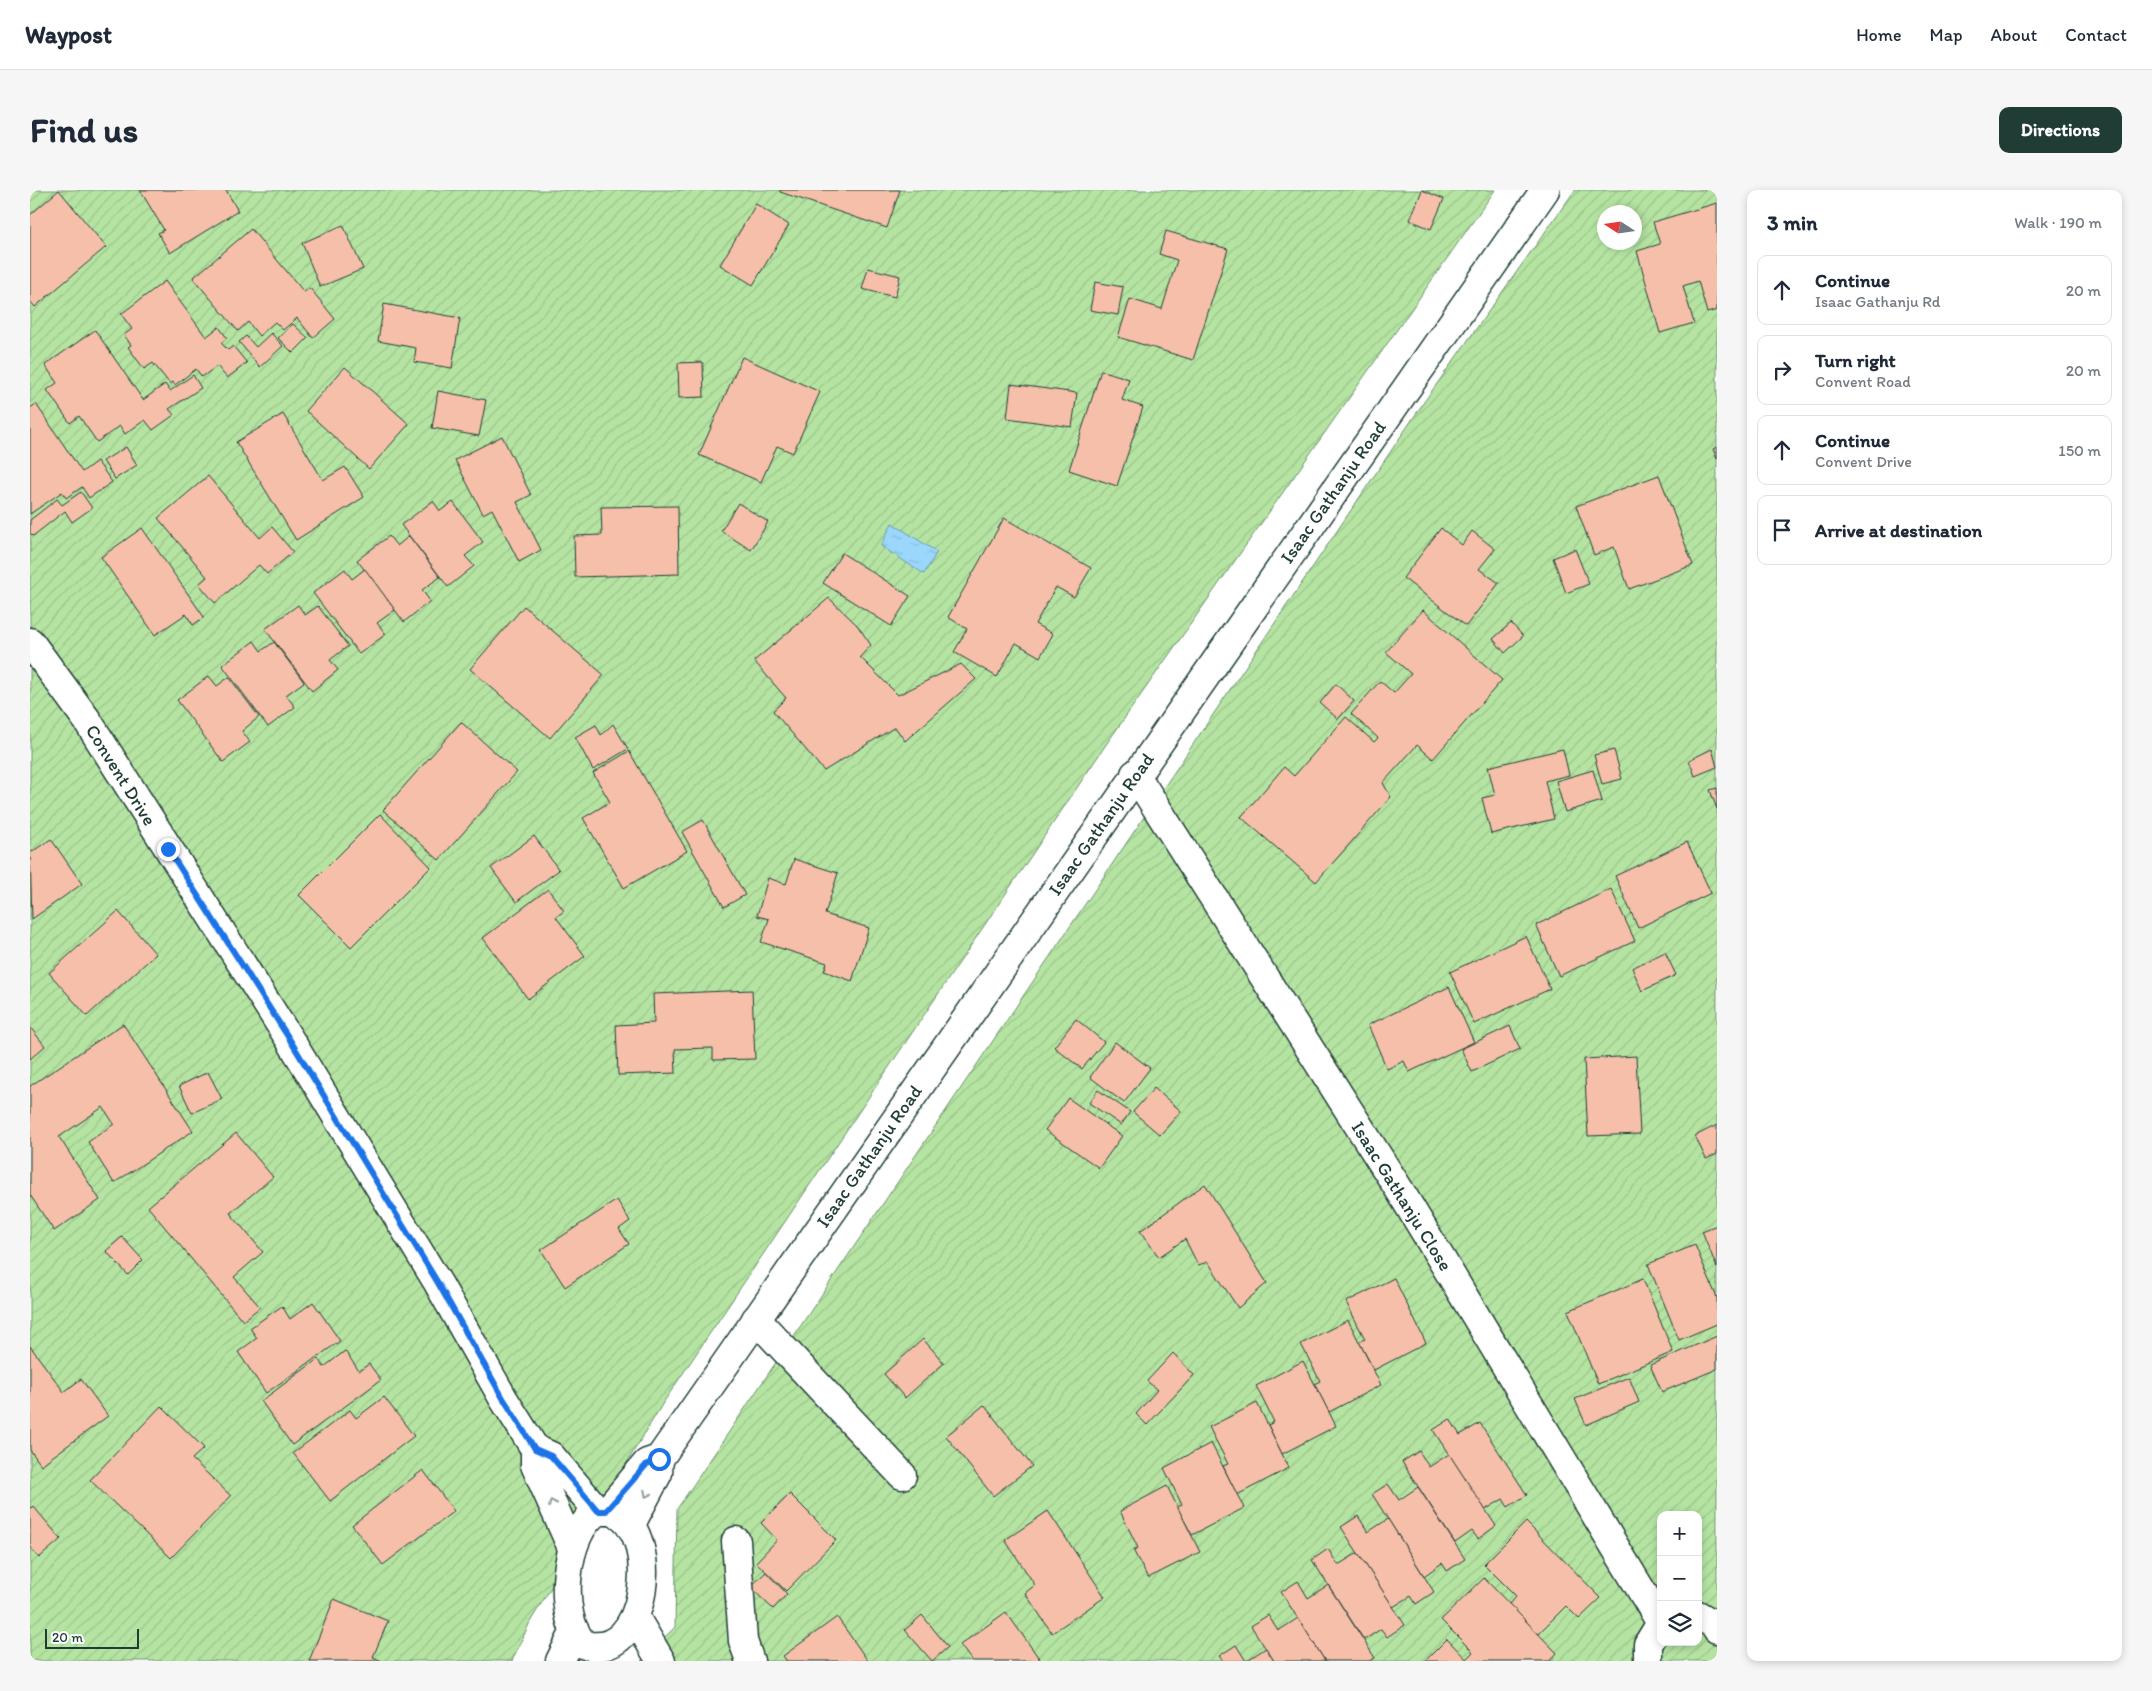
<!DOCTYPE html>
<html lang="en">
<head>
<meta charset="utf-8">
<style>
  :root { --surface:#fff; --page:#f6f6f7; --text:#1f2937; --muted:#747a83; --line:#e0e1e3; --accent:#1f3d34 }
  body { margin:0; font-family:Itim,sans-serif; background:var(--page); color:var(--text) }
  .controls { position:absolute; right:15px; bottom:15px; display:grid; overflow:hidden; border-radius:10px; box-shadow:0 2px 8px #0003 }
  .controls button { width:45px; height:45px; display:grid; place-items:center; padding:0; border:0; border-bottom:1px solid var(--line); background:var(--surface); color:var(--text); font:25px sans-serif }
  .compass { position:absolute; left:1567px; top:15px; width:45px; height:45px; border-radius:50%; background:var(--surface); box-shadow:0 2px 8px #0003; rotate:282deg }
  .scale { position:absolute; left:15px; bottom:12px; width:94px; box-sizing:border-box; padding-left:5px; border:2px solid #1f3d34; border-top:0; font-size:14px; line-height:18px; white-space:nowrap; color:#1f3d34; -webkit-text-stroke:4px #fff; paint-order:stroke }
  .stop { position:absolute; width:15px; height:15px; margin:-11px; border:4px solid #1a73e8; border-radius:50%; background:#fff }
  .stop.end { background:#1a73e8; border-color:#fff; box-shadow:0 1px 5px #0008 }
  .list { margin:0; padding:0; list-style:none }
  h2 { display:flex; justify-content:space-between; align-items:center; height:65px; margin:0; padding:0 20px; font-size:21px }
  h2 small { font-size:16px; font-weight:400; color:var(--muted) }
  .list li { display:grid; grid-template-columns:32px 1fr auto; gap:15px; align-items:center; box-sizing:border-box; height:70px; margin:0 10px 10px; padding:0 10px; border:1px solid var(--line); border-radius:10px }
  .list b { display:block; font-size:19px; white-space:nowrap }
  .list p { margin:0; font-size:16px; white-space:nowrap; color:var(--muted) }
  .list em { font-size:16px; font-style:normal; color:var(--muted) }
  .icon { flex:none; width:28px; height:28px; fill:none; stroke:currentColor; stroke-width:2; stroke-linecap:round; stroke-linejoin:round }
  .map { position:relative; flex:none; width:1687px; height:1471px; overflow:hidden; border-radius:10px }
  header { display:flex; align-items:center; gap:30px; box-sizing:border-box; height:70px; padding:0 25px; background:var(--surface); border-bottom:1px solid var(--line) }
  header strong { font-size:24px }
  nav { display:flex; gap:28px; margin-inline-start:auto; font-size:18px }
  .intro { display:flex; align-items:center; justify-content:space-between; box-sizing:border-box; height:120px; padding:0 30px }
  h1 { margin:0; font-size:35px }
  .button { padding:12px 22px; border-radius:10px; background:var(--accent); color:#fff; font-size:18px; font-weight:700 }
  main { display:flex; gap:30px; padding:0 30px }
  aside { flex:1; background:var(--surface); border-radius:10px; box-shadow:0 2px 8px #0003 }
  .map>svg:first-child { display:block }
</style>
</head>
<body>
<header>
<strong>Waypost</strong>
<nav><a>Home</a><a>Map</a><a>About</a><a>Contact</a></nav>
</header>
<div class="intro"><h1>Find us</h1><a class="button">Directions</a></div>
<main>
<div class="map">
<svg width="1687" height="1471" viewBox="0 0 1687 1471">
  <defs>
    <pattern id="garden-furrows" width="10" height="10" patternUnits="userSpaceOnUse" patternTransform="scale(1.25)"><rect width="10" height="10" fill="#b5e4a2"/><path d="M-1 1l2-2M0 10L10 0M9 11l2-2" fill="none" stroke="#9bc48c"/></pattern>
    <pattern id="water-ripples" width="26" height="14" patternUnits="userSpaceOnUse" patternTransform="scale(1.25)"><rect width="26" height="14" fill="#9bd7fc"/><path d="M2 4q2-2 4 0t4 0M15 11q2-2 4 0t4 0" fill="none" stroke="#85b9d9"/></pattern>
  </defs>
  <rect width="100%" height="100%" fill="#fff"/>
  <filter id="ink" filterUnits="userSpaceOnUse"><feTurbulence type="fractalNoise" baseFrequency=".02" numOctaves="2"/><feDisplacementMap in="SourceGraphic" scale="10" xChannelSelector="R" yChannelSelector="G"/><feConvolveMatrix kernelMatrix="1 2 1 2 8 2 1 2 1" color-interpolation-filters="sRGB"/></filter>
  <g filter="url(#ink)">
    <g fill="url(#garden-furrows)" stroke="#6a906b" fill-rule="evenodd">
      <path d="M0 0H1465L1075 556 633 1213 500 1432 482 1471H0Z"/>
      <path d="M1545 0H1687V1471H611L645 1437 647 1319 1394 212ZM1574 22H1604V52H1574ZM1631 1325H1668V1452H1631Z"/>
    </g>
    <path fill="url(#water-ripples)" stroke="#6999ac" d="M862 333 907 362 894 384 851 356Z"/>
    <g fill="#f6bfa9" stroke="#1f3d34">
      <path d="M29 0 76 57 5 117 0 111V25Z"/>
      <path d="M110 0H196L208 21 140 63 128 43 134 40Z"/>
      <path d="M750 0H870L857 38 750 2Z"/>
      <path d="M1392 0 1414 9 1401 39 1380 30Z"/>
      <path d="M1687 13V120L1677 123 1668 91 1653 96 1664 133 1630 143 1607 61 1630 54 1623 32Z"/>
      <path d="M726 14 759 35 723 95 690 75Z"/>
      <path d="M313 35 333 79 290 97 272 53Z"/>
      <path d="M221 39 274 102 280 98 305 129 283 148 267 128 253 140 245 132 229 146 218 132 208 141 163 88Z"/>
      <path d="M1136 41 1198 59 1163 170 1088 147 1100 109 1132 119 1147 70 1129 64Z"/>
      <path d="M838 78 870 86 865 107 832 99Z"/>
      <path d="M135 91 176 147 189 137 197 148 191 153 198 160 203 156 217 173 197 188 187 176 172 187 166 179 145 195 143 192 140 194 123 173 114 179 98 157 101 155 94 145 102 139 91 124Z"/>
      <path d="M1065 92 1093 97 1088 125 1060 120Z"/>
      <path d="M354 114 430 128 422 178 384 172 386 158 348 151Z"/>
      <path d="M263 134 278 148 263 163 248 148Z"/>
      <path d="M65 140 113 210 135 194 140 201 163 185 171 198 139 219 144 225 123 240 115 230 95 244 90 236 67 252 49 226 40 233 17 200 27 193 15 175Z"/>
      <path d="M241 143 253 156 230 177 209 152 216 146 226 157Z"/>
      <path d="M712 167 790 202 763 263 747 256 731 292 669 265Z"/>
      <path d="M673 172 674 207 649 208 648 173Z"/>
      <path d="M315 177 379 234 339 279 276 221Z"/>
      <path d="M1071 180 1099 189 1092 210 1113 217 1087 296 1039 280Z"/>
      <path d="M981 194 1047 203 1042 237 977 228Z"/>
      <path d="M408 201 456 210 449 246 402 238Z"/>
      <path d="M6 214 52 282 67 271 82 292 59 308 52 297 36 308 32 302 0 324V218Z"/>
      <path d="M253 224 293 290 315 277 334 307 266 350 206 252Z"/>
      <path d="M472 246 501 305 487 312 511 360 489 372 462 319 453 324 425 270Z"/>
      <path d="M96 257 107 275 85 289 73 271Z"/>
      <path d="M1687 257V269L1683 259Z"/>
      <path d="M1629 285 1663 375 1599 399 1584 357 1564 365 1546 316Z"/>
      <path d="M178 286 230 348 242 337 263 362 237 384 229 375 185 413 169 394 177 387 128 328Z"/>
      <path d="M51 302 62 318 42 332 35 321 3 346 0 343V330L27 309 32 315Z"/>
      <path d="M403 311 410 321 423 312 453 352 435 366 444 376 418 397 371 335Z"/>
      <path d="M708 313 738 332 721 360 691 341Z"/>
      <path d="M648 316 649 384 545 387 544 346 572 345 571 317Z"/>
      <path d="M974 328 1061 378 1044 407 1026 397 1005 434 1023 444 1010 467 986 453 967 487 924 462 937 439 918 427Z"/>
      <path d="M112 338 174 427 163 435 156 424 125 445 71 367Z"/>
      <path d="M1411 338 1432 355 1442 341 1465 359 1449 379 1469 393 1436 436 1373 388Z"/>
      <path d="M359 346 367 356 379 346 410 387 392 400 400 411 374 432 327 370Z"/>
      <path d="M1545 359 1559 394 1536 403 1523 368Z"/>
      <path d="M812 363 880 406 861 436 793 393Z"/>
      <path d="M315 379 322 389 335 379 365 420 347 433 356 444 329 464 283 403Z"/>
      <path d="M799 408 827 435 841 455 830 467 868 505 931 474 946 489 875 551 865 537 794 581 743 521 756 508 724 471Z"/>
      <path d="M268 415 275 425 288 416 318 456 300 470 308 480 282 501 235 439Z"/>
      <path d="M494 416 574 485 520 548 440 479Z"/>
      <path d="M1393 420 1472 490 1403 569 1387 555 1353 593 1361 607 1286 692 1211 627 1254 577 1264 586 1316 527 1344 552 1348 548 1321 524 1350 491 1364 503 1381 484 1356 462Z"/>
      <path d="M1481 433 1493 446 1475 463 1463 449Z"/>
      <path d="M224 451 231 461 244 452 274 492 256 505 265 517 238 537 192 475Z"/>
      <path d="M179 486 187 496 199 487 229 527 212 541 220 552 193 572 147 510Z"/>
      <path d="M1306 494 1324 511 1308 529 1290 513Z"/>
      <path d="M431 532 487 582 409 670 353 620Z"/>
      <path d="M583 534 598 559 563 580 545 547 566 535 571 545Z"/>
      <path d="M1533 559 1539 585 1515 591 1524 629 1461 644 1452 608 1465 605 1458 577Z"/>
      <path d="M1682 559 1687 577 1665 586 1659 570Z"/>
      <path d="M1584 560 1592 589 1572 594 1564 565Z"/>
      <path d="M599 561 657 661 594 698 553 628 580 612 563 583Z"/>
      <path d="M1563 580 1572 611 1535 622 1526 591Z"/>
      <path d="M1687 598V619L1680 600Z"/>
      <path d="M350 624 401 677 321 757 269 705Z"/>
      <path d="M673 630 715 705 694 717 652 642Z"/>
      <path d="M504 646 529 680 486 712 461 678Z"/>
      <path d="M21 649 52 694 2 729 0 663Z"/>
      <path d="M1657 652 1681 703 1608 738 1585 686Z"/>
      <path d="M764 669 808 683 795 724 839 738 822 791 794 781 797 773 731 752 739 729 727 726 738 688 756 694Z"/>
      <path d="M518 699 534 721 526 727 555 766 498 809 453 748Z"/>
      <path d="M1581 699 1605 751 1529 786 1506 735Z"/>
      <path d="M88 721 126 764 57 826 19 783Z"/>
      <path d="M1496 746 1520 799 1444 834 1420 782Z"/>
      <path d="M1635 762 1646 785 1612 801 1602 778Z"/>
      <path d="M1419 797 1444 852 1379 882 1374 871 1357 879 1338 835Z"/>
      <path d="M722 800 725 869 683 870V858L645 859 646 883 588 885 586 835 624 833 623 804Z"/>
      <path d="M1046 829 1074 852 1052 879 1024 857Z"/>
      <path d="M93 834 163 941 84 993 58 952 84 934 73 917 29 947 70 1010 24 1041 0 1005V896Z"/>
      <path d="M1480 836 1490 859 1442 882 1431 859Z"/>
      <path d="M0 837 15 856 0 869Z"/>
      <path d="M1085 852 1120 878 1094 913 1060 887Z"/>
      <path d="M1606 866 1610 944 1558 946 1554 869Z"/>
      <path d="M178 882 192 909 162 923 149 896Z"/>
      <path d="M1124 898 1151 921 1130 945 1103 922Z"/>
      <path d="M1068 900 1100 922 1091 935 1059 913Z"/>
      <path d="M1038 908 1092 946 1069 978 1015 940Z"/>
      <path d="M1687 935V964L1676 969 1665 946Z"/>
      <path d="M206 943 243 987 200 1023 233 1062 204 1087 230 1117 213 1131 118 1017Z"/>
      <path d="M1175 994 1237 1093 1208 1118 1178 1072 1168 1075 1155 1049 1129 1067 1110 1041Z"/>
      <path d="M587 1010 600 1031 589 1039 599 1054 535 1097 511 1060Z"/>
      <path d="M1687 1035V1078L1672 1041Z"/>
      <path d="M92 1047 113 1070 98 1085 76 1061Z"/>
      <path d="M1665 1055 1687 1108V1134L1649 1150 1618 1074Z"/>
      <path d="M1364 1088 1396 1153 1344 1180 1329 1152 1335 1149 1316 1112Z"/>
      <path d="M1613 1089 1643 1162 1568 1194 1538 1121Z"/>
      <path d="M283 1112 310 1151 236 1203 208 1162 227 1148 220 1138 252 1116 260 1129Z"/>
      <path d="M1318 1130 1351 1195 1299 1222 1284 1194 1290 1191 1271 1154Z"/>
      <path d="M1687 1146V1179L1632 1202 1620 1175Z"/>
      <path d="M893 1149 914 1173 875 1208 854 1184Z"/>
      <path d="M0 1156 34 1202 51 1189 78 1226 11 1275 0 1260Z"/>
      <path d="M315 1161 329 1181 339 1174 351 1190 262 1255 231 1211 288 1169 294 1177Z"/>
      <path d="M1143 1163 1164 1185 1117 1235 1106 1224 1127 1200 1117 1191Z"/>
      <path d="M1273 1171 1306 1236 1252 1264 1238 1235 1244 1232 1226 1196Z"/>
      <path d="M1599 1187 1609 1212 1556 1235 1545 1209Z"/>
      <path d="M354 1207 384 1246 300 1311 263 1263 320 1220 326 1228Z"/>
      <path d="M1227 1213 1259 1278 1207 1305 1193 1276 1198 1274 1179 1237Z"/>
      <path d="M954 1215 1002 1276 963 1306 916 1246Z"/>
      <path d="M131 1216 174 1258 162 1269 201 1306 141 1368 60 1290Z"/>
      <path d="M1420 1229 1430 1245 1450 1233 1497 1305 1478 1317 1473 1309 1455 1320 1403 1240Z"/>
      <path d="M1181 1253 1214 1318 1162 1345 1147 1317 1152 1315 1134 1278Z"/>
      <path d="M1389 1261 1399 1277 1419 1264 1466 1336 1448 1349 1442 1341 1425 1353 1372 1272Z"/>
      <path d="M393 1280 424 1321 353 1375 322 1335Z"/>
      <path d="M1358 1294 1369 1310 1388 1297 1435 1369 1417 1381 1412 1373 1394 1386 1342 1304Z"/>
      <path d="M1137 1296 1170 1362 1118 1388 1103 1360 1108 1358 1090 1321Z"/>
      <path d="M760 1304 806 1350 756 1401 726 1372 747 1350 731 1333Z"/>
      <path d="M3 1316 31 1349 9 1368 0 1357V1319Z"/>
      <path d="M1018 1321 1075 1407 1022 1443 995 1403 1005 1395 975 1350Z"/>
      <path d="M1328 1326 1338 1342 1358 1329 1404 1402 1386 1414 1381 1406 1363 1417 1311 1337Z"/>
      <path d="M1496 1332 1571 1408 1549 1429 1536 1416 1508 1444 1479 1414 1486 1406 1454 1374Z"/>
      <path d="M1298 1359 1308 1375 1328 1363 1375 1435 1357 1447 1351 1439 1334 1450 1282 1370Z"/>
      <path d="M736 1382 757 1404 743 1419 720 1397Z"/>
      <path d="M1454 1388 1527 1463 1520 1471H1438L1436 1469 1443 1462 1411 1430Z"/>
      <path d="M1268 1391 1278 1408 1298 1395 1345 1468 1339 1471H1295L1251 1402Z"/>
      <path d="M304 1409 358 1431 343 1467 352 1471H279Z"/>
      <path d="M976 1422 1011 1471H942L930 1455Z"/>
      <path d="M892 1425 918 1457 902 1471 875 1440Z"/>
      <path d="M1238 1425 1248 1441 1268 1428 1295 1471H1244L1221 1436Z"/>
      <path d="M807 1427 838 1471H757L753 1466Z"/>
      <path d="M1417 1449 1438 1471H1395Z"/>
      <path d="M1206 1455 1216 1471H1193L1189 1466Z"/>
      <path d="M1236 1458 1244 1471H1216Z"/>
    </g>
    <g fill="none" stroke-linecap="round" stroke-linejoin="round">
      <defs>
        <g id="minor">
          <path d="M0 452 57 530 260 850 408 1093 473 1208 505 1259"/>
          <path d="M1105 584 1372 1004 1631 1433 1618 1454V1471"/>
          <path d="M726 1129 872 1285"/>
          <path d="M505 1259V1275L542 1358"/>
          <path d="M505 1259 521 1266 568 1321"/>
          <path d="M629 1269 1515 0"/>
          <path d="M568 1321C574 1321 581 1320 587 1323 631 1346 618 1471 555 1455 525 1430 534 1340 568 1321Z"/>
          <path d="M577 1321 617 1273 629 1269"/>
          <path d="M600 1336 628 1283 629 1269"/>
          <path d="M706 1351 713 1451 720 1471"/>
          <path d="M1668 1425 1685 1435 1687 1439"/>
          <path d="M608 1432 631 1471"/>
          <path d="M530 1471 545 1441"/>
        </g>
      </defs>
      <use href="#minor" stroke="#1f3d34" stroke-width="31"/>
      <use href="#minor" stroke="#fff" stroke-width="28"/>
    </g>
    <defs><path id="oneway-chevron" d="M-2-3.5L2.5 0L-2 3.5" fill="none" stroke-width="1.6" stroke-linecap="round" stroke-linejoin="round" transform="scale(1.25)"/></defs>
    <g stroke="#8f9e9a">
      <use href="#oneway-chevron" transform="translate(617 1304) rotate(117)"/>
      <use href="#oneway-chevron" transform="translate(522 1313) rotate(-114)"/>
    </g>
  </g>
  <g fill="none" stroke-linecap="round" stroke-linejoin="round" filter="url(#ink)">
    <path stroke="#1a73e8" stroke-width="6" d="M138 659 260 850 408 1093 473 1208 505 1259 521 1266 568 1321H576L617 1274 629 1269"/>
  </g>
  <g text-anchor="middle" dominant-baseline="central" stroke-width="5" stroke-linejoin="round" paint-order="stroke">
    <g font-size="19" fill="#1f3d34" stroke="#fff">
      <text transform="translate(1303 302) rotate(-55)">Isaac Gathanju Road</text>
      <text transform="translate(91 585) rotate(58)">Convent Drive</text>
      <text transform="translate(1071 634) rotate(-55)">Isaac Gathanju Road</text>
      <text transform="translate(839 966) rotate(-55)">Isaac Gathanju Road</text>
      <text transform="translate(1372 1006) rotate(58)">Isaac Gathanju Close</text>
    </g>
  </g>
</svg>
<div class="controls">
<button>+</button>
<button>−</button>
<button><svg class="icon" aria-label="layers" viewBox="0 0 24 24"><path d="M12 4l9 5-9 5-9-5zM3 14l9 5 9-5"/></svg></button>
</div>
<svg class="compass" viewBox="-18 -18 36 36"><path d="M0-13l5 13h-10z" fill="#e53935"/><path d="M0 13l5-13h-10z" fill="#747a83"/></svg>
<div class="scale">20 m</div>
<div class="stop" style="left:629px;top:1269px"></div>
<div class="stop end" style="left:138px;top:659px"></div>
</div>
<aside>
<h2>3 min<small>Walk · 190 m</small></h2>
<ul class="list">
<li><svg class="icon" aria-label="ahead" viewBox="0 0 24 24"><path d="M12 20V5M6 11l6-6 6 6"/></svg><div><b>Continue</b><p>Isaac Gathanju Rd</p></div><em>20 m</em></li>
<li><svg class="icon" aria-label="right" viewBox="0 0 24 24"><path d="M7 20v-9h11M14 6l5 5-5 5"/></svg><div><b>Turn right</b><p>Convent Road</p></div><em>20 m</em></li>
<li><svg class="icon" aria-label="ahead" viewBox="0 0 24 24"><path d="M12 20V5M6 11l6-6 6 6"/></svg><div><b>Continue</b><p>Convent Drive</p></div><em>150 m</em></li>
<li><svg class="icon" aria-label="arrive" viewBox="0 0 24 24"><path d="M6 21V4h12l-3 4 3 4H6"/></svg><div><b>Arrive at destination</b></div></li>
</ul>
</aside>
</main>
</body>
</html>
